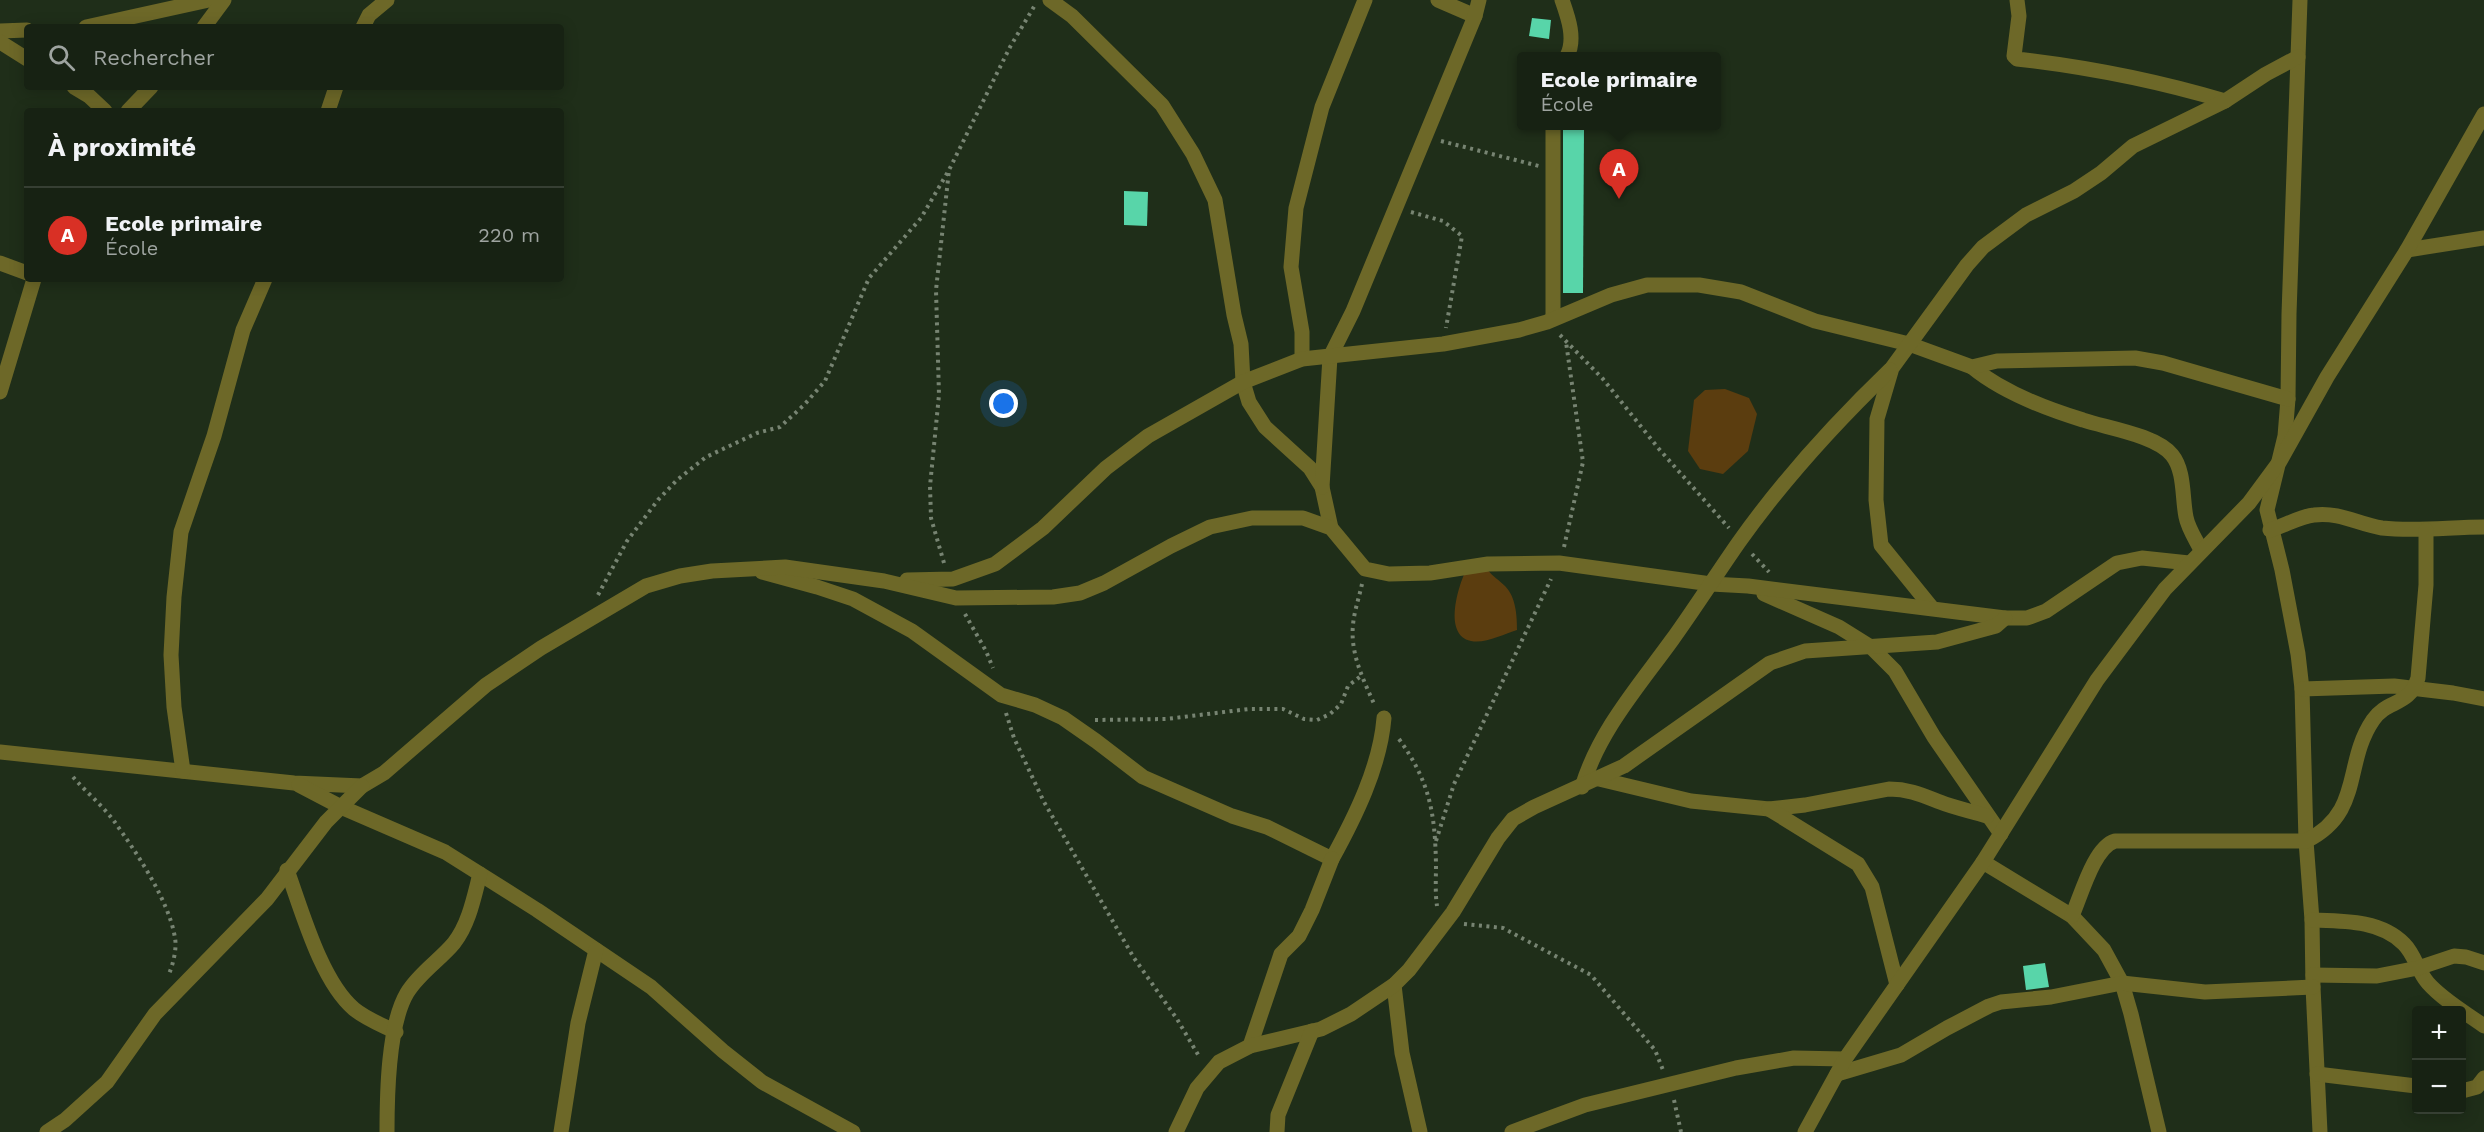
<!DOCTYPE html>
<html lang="fr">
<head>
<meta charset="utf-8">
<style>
  :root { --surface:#172213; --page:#202a1c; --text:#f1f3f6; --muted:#9ea4a0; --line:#363f33; --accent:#d93025 }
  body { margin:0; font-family:"Work Sans",sans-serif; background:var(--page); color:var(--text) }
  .controls { position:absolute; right:18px; bottom:18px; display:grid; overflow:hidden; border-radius:6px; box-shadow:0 3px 15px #0003 }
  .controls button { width:54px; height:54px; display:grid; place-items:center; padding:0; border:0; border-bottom:2px solid var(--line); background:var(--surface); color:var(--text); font:30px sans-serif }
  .you { position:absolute; left:1004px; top:404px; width:21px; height:21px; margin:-15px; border:4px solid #fff; border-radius:50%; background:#1a73e8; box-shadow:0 0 0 9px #1a73e833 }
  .badge { display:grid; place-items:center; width:39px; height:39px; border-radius:50%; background:var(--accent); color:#fff; font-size:20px; font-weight:700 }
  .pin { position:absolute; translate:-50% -50px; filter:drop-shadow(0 2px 3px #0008) }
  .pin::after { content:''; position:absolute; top:32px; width:21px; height:18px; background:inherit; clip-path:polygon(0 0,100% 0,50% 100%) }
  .popup { position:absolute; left:1517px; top:52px; width:204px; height:78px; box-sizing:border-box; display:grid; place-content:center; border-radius:6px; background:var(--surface); filter:drop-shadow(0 2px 4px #0005); font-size:20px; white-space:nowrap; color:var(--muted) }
  .popup b { font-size:22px; color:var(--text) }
  .popup::after { content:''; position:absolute; left:50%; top:100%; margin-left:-12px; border:12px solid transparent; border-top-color:var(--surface) }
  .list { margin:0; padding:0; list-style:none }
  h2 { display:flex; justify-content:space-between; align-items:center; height:78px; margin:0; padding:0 24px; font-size:26px }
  h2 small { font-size:20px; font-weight:400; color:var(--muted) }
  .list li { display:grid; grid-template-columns:39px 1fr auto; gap:18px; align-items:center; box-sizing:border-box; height:96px; padding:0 24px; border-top:2px solid var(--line) }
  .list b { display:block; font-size:22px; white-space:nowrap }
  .list p { margin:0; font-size:20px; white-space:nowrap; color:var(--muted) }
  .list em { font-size:20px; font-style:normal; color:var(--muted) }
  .icon { flex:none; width:33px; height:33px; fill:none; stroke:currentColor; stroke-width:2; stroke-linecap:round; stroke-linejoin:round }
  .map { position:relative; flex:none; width:2484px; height:1132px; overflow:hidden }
  .search { position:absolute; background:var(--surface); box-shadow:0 3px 15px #0003; left:24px; top:24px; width:540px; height:66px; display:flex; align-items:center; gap:15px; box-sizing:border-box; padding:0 21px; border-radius:6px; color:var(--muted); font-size:22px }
  .panel { position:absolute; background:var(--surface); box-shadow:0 3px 15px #0003; left:24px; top:108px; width:540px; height:174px; border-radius:6px }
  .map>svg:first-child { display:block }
</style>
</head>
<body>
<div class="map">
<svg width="2484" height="1132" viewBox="0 0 2484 1132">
  <rect width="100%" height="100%" fill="#1f2e19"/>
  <g fill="#5b3d0f">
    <path d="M1725 389 1749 398 1757 414 1748 451 1723 474 1700 469 1688 451 1694 400 1705 390Z"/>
    <path d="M1487 569C1493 577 1499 580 1505 586 1516 597 1517 616 1517 630 1504 634 1485 644 1471 641 1443 635 1458 587 1466 570Z"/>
  </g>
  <g fill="#58d5a9">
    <path d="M1532 18 1551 20 1549 39 1529 36Z"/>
    <path d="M1563 127 1584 128 1583 293H1563Z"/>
    <path d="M1124 191 1148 192 1147 226 1124 225Z"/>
    <path d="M2045 963 2049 987 2026 990 2023 966Z"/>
  </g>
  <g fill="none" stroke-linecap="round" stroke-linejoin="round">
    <g stroke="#778472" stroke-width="4" stroke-dasharray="3 4.5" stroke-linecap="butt">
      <path d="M1441 141 1539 166"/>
      <path d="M1411 212 1443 221 1462 236 1446 328"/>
      <path d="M1560 335 1603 379 1659 449 1729 528"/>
      <path d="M1564 547 1583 462 1566 342"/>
      <path d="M1752 554 1769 572"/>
      <path d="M944 563 931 518 930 486 939 395 936 290 949 170"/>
      <path d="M1362 584C1359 598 1354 612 1353 625 1350 654 1364 681 1375 706"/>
      <path d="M598 595 627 541 658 500 677 480 706 457 757 433 780 427 804 405 825 381 869 278 921 218 949 170 1010 47 1035 5"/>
      <path d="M965 614 986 651 993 668"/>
      <path d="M1006 713 1014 738 1044 802 1134 958 1177 1019 1200 1058"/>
      <path d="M1095 720 1166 719 1249 709H1283L1304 719 1317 720 1330 714 1341 704 1348 686 1361 676"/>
      <path d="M1399 739C1430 782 1435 813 1436 865 1436 878 1435 893 1437 906"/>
      <path d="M73 777C86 792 102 805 114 821 136 852 169 900 175 938 177 949 173 964 169 974"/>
      <path d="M1436 841 1454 784 1551 579"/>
      <path d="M1464 924 1503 928 1591 975 1655 1050 1663 1070"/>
      <path d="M1674 1100 1681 1132"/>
    </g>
    <g stroke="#6d6828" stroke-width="15">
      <path d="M1050 0 1072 16 1162 105 1193 154 1215 200 1234 315 1241 344 1243 382 1249 402 1265 427 1310 468 1322 487 1331 528"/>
      <path d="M1438 0 1475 16"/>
      <path d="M1562 0C1568 17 1576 39 1567 56"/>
      <path d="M2017 0 2019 16 2014 56 2017 59C2087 67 2158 81 2225 101"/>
      <path d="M2300 0 2289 314 2288 399 2285 436 2267 510 2282 570 2298 654 2302 689 2306 841 2312 920 2313 987 2320 1132"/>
      <path d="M86 27 209 0"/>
      <path d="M204 27 224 0"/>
      <path d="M363 27 369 15 387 0"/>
      <path d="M0 31 27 30"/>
      <path d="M0 42 27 59"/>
      <path d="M74 87 89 96 105 111"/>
      <path d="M128 111 151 87"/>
      <path d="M328 111 336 87"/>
      <path d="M2407 250 2484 238"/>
      <path d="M0 263 27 273"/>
      <path d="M1553 319V125"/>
      <path d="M1302 359V332L1291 267 1296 208 1322 107 1365 0"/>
      <path d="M1972 367C2001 391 2047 409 2083 420 2107 428 2156 435 2172 455 2185 471 2182 498 2186 517 2188 528 2196 540 2201 550"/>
      <path d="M0 392 34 279"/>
      <path d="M1322 487 1330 357 1353 311 1475 16 1479 0"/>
      <path d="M2270 530C2284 526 2301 516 2314 515 2341 512 2357 524 2382 528 2416 532 2450 527 2484 527"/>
      <path d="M762 572 817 587 853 599 912 631 1001 695 1035 705 1063 718 1096 741 1143 777 1232 816 1267 827 1332 859C1355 817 1380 767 1384 718"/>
      <path d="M907 580 953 579 995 564 1043 528 1106 468 1148 436 1243 382 1302 359 1443 344 1519 330 1547 322 1611 295 1647 285H1699L1741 292 1815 321 1909 344 1972 367 1997 361 2135 358 2163 363 2288 399"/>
      <path d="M1764 594 1839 627 1871 647 1895 671 1934 737 2001 834"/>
      <path d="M1932 608 1881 545 1876 500 1877 419 1892 368 1967 265 1983 247 2026 215 2074 191 2101 173 2133 146 2225 101 2266 74 2298 57"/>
      <path d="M2302 689 2394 686 2453 693 2484 699"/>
      <path d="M0 752 294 783 362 786 384 773 486 685 541 648 646 586 680 576 712 571 785 567 884 581 956 598 1053 597 1080 593 1104 583 1171 546 1210 527 1252 518H1303L1331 528 1365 569 1389 574 1430 573 1488 564 1559 563 1711 584 1748 586 2005 618H2027L2046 611 2117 563 2142 558 2189 563"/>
      <path d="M183 771 174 707 171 655 174 597 181 532 214 436 243 330 265 279"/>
      <path d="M1599 779 1691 801 1769 809 1805 805 1889 789C1909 789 1922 795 1940 802 1955 808 1971 811 1987 816"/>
      <path d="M299 785 341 807 445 852 537 910 651 987 723 1051 762 1082 853 1132"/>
      <path d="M1582 787C1599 731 1638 687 1672 640 1695 608 1716 575 1739 542 1783 480 1835 423 1890 370"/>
      <path d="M1769 809 1858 864 1872 887 1897 985"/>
      <path d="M1983 862 2072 916 2104 950 2122 983 2131 1014 2159 1132"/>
      <path d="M287 870C302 911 321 981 354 1009 366 1019 382 1025 396 1032"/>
      <path d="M2072 916C2081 896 2094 847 2115 841H2306C2364 812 2343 764 2373 720 2387 699 2409 707 2418 678L2426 585V530"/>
      <path d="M2312 920C2343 921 2381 920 2404 944 2415 955 2418 972 2428 983 2443 1000 2466 1013 2484 1026"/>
      <path d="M2313 975 2377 976 2418 968 2454 956 2466 957 2484 963"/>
      <path d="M1394 985 1402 1053 1420 1132"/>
      <path d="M1250 1046 1281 954 1299 936 1312 910 1332 859"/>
      <path d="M1837 1074 1901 1055 1947 1028 1989 1006 2001 1002 2051 997 2122 983 2205 992 2313 987"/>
      <path d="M2317 1074 2416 1086"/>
      <path d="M2462 1091 2477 1087 2484 1078"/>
      <path d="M47 1132 65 1120 107 1082 155 1014 267 899 326 822 362 786"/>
      <path d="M387 1132C387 1094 388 1025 407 993 419 973 440 960 454 943 469 924 474 897 480 874"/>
      <path d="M561 1132 578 1023 596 950"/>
      <path d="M1176 1132 1197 1088 1219 1062 1250 1046 1321 1029 1351 1014 1394 985 1409 970 1453 912 1498 838 1513 819 1534 807 1624 766 1770 663 1805 651 1937 642 1996 626 2005 618"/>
      <path d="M1277 1132 1278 1115 1312 1031"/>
      <path d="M1512 1132 1585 1105 1736 1068 1794 1058 1845 1059"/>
    </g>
    <path stroke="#6d6828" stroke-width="15" d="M1805 1132 1845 1059 1983 862 2097 680 2165 589 2249 503 2280 461 2327 377 2407 250 2484 114"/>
  </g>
</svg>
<div class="controls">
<button>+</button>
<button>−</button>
</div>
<div class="you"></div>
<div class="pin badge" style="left:1619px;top:199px">A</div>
<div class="popup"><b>Ecole primaire</b>École</div>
<div class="search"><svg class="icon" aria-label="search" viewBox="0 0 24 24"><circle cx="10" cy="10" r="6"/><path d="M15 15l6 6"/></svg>Rechercher</div>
<section class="panel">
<h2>À proximité<small></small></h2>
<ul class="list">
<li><span class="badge">A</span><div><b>Ecole primaire</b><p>École</p></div><em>220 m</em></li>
</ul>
</section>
</div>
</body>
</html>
